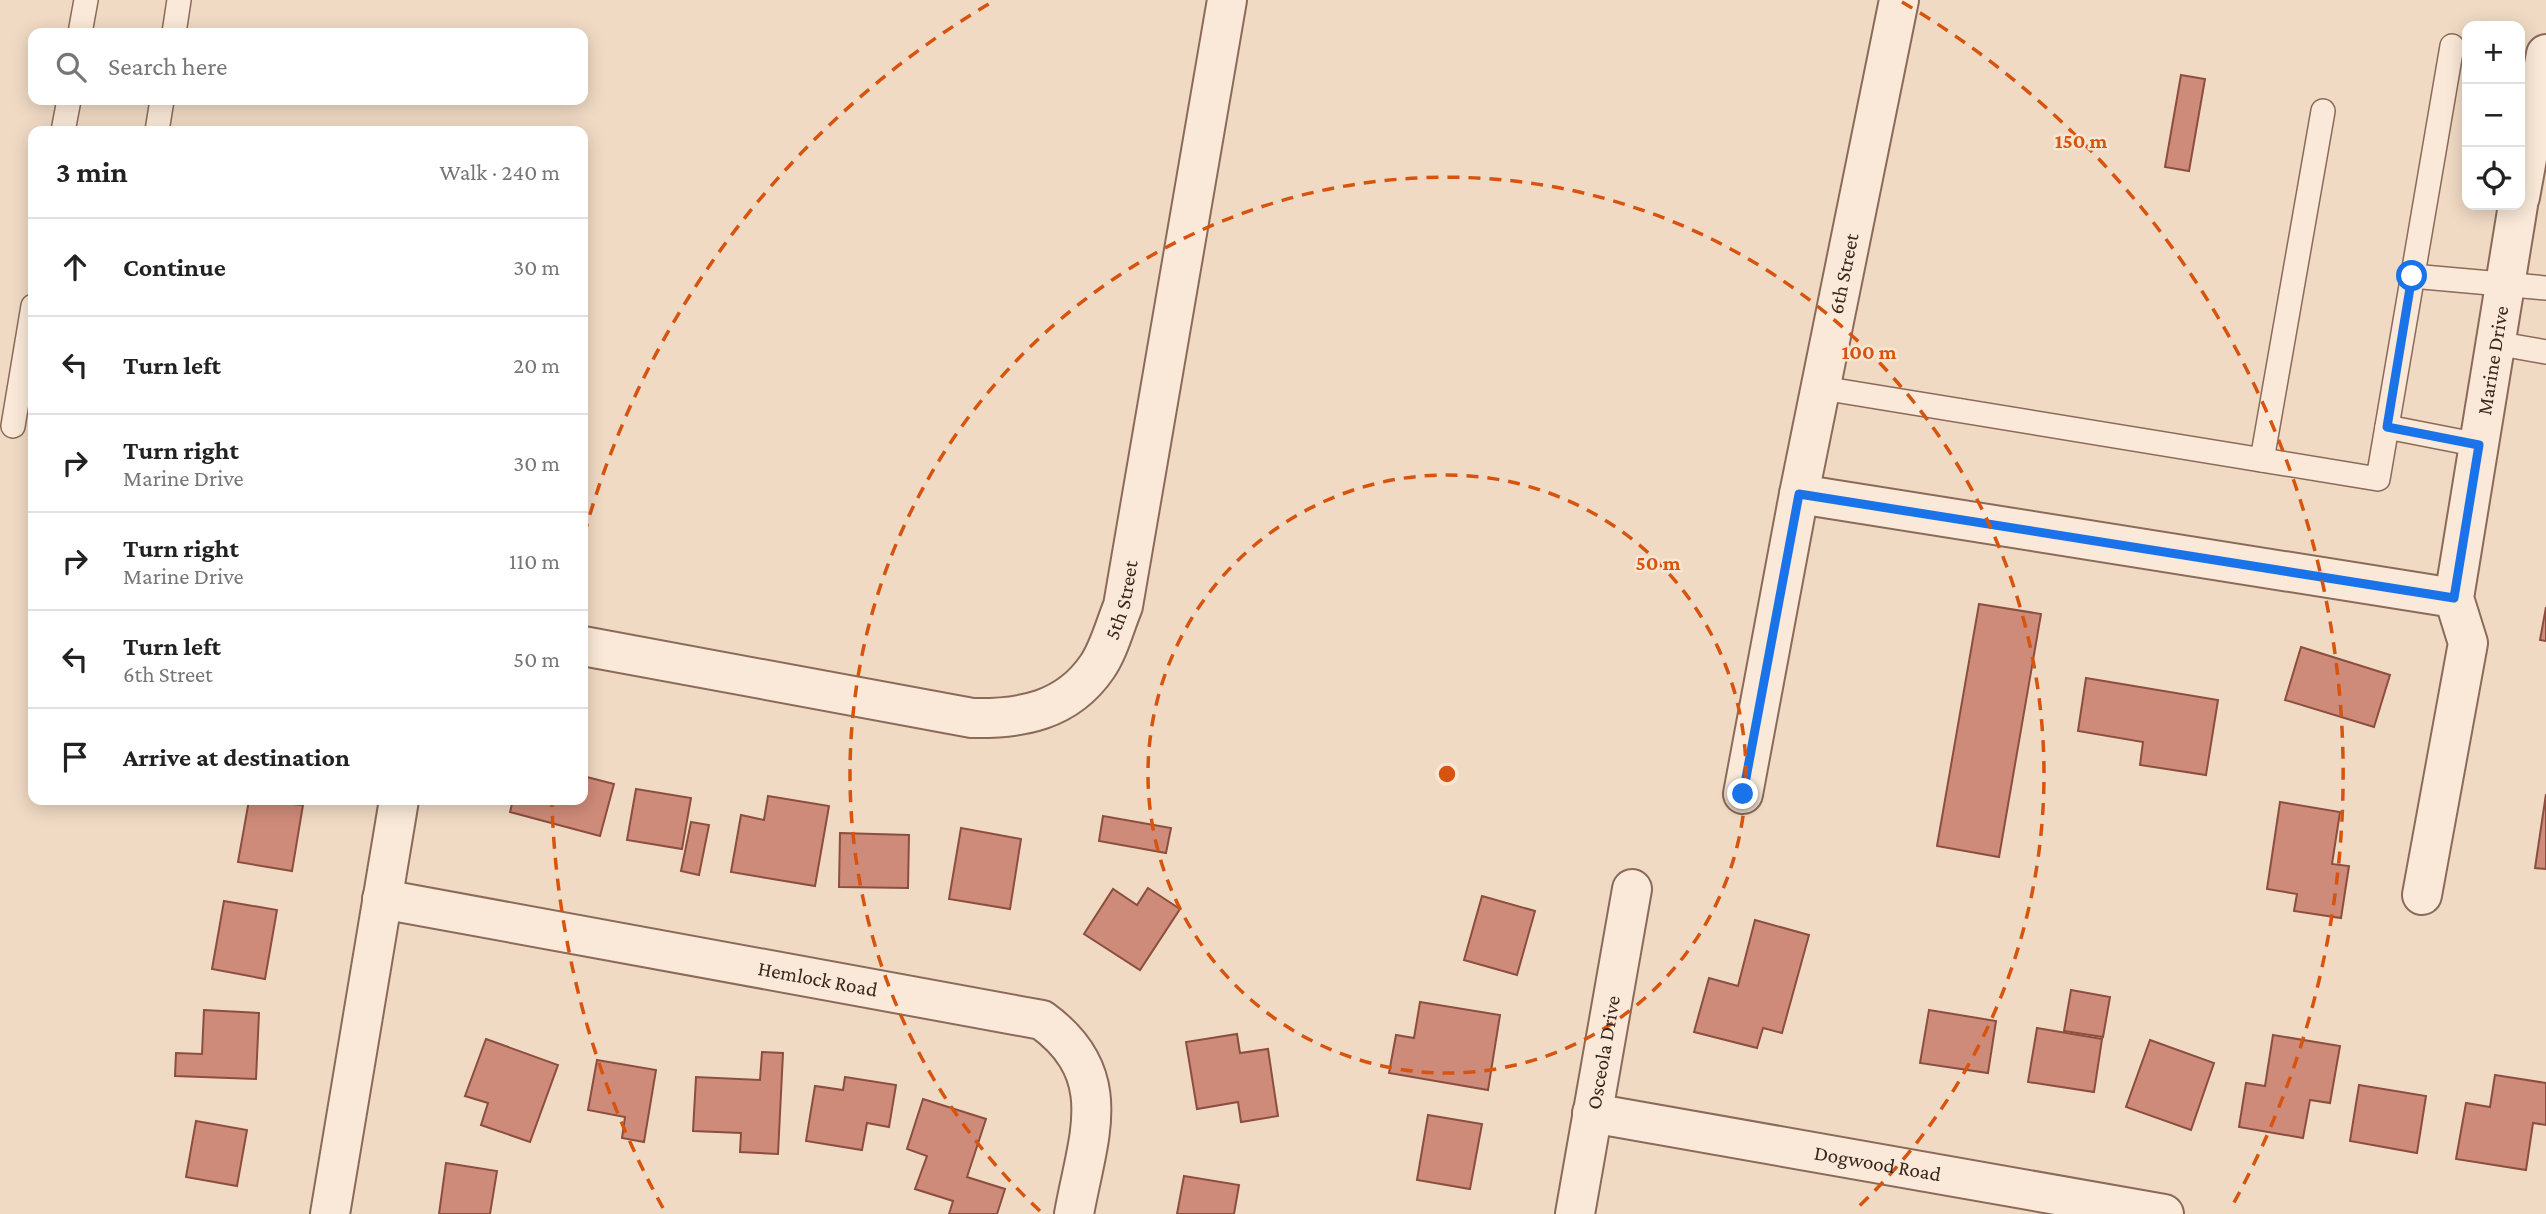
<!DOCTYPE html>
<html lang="en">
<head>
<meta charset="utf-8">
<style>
  :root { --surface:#fff; --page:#f6f6f6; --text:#222; --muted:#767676; --line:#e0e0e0 }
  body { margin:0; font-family:"Crimson Pro",serif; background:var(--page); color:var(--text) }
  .controls { position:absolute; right:21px; top:21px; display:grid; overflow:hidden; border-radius:14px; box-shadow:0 4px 18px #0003 }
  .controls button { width:63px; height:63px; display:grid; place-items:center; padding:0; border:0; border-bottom:2px solid var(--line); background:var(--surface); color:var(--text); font:35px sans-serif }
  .stop { position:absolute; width:21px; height:21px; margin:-16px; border:5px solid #1a73e8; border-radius:50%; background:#fff }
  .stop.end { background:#1a73e8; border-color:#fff; box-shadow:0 2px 7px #0008 }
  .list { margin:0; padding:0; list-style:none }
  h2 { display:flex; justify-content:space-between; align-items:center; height:91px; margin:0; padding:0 28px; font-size:30px }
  h2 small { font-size:23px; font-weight:400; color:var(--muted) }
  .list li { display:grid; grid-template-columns:46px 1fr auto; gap:21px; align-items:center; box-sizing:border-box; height:98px; padding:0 28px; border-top:2px solid var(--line) }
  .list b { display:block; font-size:26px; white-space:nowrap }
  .list p { margin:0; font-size:23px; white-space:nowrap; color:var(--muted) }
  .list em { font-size:23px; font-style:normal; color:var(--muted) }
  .icon { flex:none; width:38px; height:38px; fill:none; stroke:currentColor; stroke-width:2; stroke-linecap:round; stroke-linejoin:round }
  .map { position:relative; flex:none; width:2546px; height:1214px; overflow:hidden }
  .search { position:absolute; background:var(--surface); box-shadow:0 4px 18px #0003; left:28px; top:28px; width:560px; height:77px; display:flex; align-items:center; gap:18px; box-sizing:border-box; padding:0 24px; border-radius:14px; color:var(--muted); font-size:26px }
  .panel { position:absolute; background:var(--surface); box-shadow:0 4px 18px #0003; left:28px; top:126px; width:560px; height:679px; border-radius:14px }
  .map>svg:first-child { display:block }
</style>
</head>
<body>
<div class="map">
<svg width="2546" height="1214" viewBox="0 0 2546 1214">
  <rect width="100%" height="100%" fill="#f0dac4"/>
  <g fill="#cf8b79" stroke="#8b4e3f" stroke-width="2">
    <path d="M2181 75 2205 79 2189 171 2165 167Z"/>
    <path d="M1979 604 2041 614 1999 857 1937 846Z"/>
    <path d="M2546 607V641L2540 640Z"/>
    <path d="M2301 647 2390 675 2374 727 2285 700Z"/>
    <path d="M2086 678 2218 700 2206 775 2140 765 2143 742 2078 731Z"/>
    <path d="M583 776 614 784 600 836 510 812 513 800H583Z"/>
    <path d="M636 789 691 798 682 849 627 840Z"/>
    <path d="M2546 794V869L2535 868Z"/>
    <path d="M768 796 829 806 815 886 731 872 741 815 764 820Z"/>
    <path d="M249 800 303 805 292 871 238 862Z"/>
    <path d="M2280 802 2340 812 2332 864 2349 866 2341 918 2294 911 2297 894 2267 889Z"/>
    <path d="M1103 816 1171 828 1166 853 1099 841Z"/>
    <path d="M691 822 709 825 699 875 681 871Z"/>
    <path d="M961 828 1021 839 1010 909 949 899Z"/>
    <path d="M840 833 909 835 908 888 839 887Z"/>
    <path d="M1148 888 1180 909 1140 970 1084 934 1113 889 1137 905Z"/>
    <path d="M1482 896 1535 911 1517 975 1464 960Z"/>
    <path d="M224 901 277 910 265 979 212 969Z"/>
    <path d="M1755 920 1809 935 1782 1033 1763 1028 1757 1048 1694 1032 1709 978 1738 986Z"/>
    <path d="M2071 990 2110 997 2103 1037 2064 1031Z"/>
    <path d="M1420 1002 1500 1015 1488 1090 1389 1073 1396 1035 1414 1038Z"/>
    <path d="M204 1010 259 1013 256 1079 175 1076 176 1053 202 1054Z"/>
    <path d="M1929 1010 1996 1021 1988 1073 1920 1063Z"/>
    <path d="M2037 1028 2102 1039 2094 1092 2028 1082Z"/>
    <path d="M1237 1034 1240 1053 1268 1049 1278 1116 1241 1122 1238 1102 1197 1109 1186 1042Z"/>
    <path d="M2273 1035 2340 1046 2330 1103 2310 1100 2303 1138 2239 1127 2246 1083 2265 1086Z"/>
    <path d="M486 1039 558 1065 530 1142 481 1125 488 1103 465 1096Z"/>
    <path d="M2150 1040 2214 1063 2191 1130 2126 1107Z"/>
    <path d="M762 1052 783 1053 778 1154 740 1152 741 1133 693 1131 696 1077 760 1080Z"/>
    <path d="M597 1060 656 1070 644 1142 622 1138 625 1117 588 1110Z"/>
    <path d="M2495 1075 2546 1083V1125L2533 1123 2526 1170 2456 1159 2466 1103 2490 1107Z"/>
    <path d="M845 1077 896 1085 889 1127 867 1123 862 1150 806 1141 815 1086 843 1090Z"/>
    <path d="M2359 1085 2426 1096 2417 1153 2350 1141Z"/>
    <path d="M923 1099 986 1119 967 1177 1005 1189 997 1214H949L953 1201 915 1189 927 1156 907 1149Z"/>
    <path d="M1428 1115 1482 1124 1470 1189 1417 1180Z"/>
    <path d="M196 1121 247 1130 237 1186 186 1177Z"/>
    <path d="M446 1163 497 1171 490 1214H439Z"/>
    <path d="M1184 1176 1239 1185 1234 1214H1177Z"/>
  </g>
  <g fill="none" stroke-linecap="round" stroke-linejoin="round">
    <defs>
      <g id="service">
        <path d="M80 33 86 0"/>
        <path d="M174 33 179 0"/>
        <path d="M63 131 69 100"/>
        <path d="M157 131 162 100"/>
        <path d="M2412 276 2546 288"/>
        <path d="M2495 343 2546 352"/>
        <path d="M1822 388 2378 479 2452 46"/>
        <path d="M13 426 33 306"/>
        <path d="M2387 427 2479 445"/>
        <path d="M2262 460 2323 111"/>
      </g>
      <g id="minor">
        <path d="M2520 197 2546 54"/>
        <path d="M1799 494 2454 598"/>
        <path id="s1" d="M583 646 972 718C1021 719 1067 711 1097 667 1109 650 1115 625 1123 606L1227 0"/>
        <path id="s2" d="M1743 794 1799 494 1899 0"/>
        <path id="s3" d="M2422 895 2468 643 2454 598 2518 205"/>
        <path id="s4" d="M382 899 1042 1020C1117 1075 1088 1136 1074 1214"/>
        <path id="s5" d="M1592 1113 2164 1214"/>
        <path d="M330 1214 399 800"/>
        <path id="s6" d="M1575 1214 1632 889"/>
      </g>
    </defs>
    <use href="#service" stroke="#8b6a5a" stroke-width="26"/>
    <use href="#minor" stroke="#8b6a5a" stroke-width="42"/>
    <use href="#service" stroke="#fae9d8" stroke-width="23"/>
    <use href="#minor" stroke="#fae9d8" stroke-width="38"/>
  </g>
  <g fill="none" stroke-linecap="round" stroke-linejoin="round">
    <path stroke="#1a73e8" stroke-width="9" d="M1743 794 1799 494 2454 598 2479 445 2387 427 2412 276"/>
  </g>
  <g fill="none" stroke="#d7540e" stroke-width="3.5" stroke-dasharray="12 9">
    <circle cx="1447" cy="774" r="299"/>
    <path d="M1040 1211A597 597 0 1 1 1854 1211"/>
    <path d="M663 1208A896 896 0 0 1 552 805M584 535A896 896 0 0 1 992 2M1902 2A896 896 0 0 1 2231 1208"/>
  </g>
  <g text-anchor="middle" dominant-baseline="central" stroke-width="5" stroke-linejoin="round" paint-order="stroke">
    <g font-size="21" fill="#3b261e" stroke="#f7e6d4">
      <text stroke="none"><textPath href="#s2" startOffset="530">6th Street</textPath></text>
      <text stroke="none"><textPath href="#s3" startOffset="544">Marine Drive</textPath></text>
      <text stroke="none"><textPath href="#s1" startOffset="609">5th Street</textPath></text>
      <text stroke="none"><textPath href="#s4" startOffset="443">Hemlock Road</textPath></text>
      <text stroke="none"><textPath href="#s6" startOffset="164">Osceola Drive</textPath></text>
      <text stroke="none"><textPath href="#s5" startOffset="290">Dogwood Road</textPath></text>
    </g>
  </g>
  <circle cx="1447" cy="774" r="10" fill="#d7540e" stroke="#f7e6d4" stroke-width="3.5"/>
  <g font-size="21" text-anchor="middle" font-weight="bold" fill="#d7540e" stroke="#f7e6d4" stroke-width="5" stroke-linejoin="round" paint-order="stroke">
    <text x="2081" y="148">150 m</text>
    <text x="1869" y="359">100 m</text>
    <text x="1658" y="570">50 m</text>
  </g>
</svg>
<div class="controls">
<button>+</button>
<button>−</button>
<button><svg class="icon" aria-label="locate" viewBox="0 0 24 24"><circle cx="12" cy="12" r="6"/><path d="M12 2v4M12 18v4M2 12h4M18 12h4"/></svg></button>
</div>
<div class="stop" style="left:2412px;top:276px"></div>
<div class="stop end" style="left:1743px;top:794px"></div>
<div class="search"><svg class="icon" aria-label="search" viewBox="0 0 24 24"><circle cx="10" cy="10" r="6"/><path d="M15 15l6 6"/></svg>Search here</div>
<section class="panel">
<h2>3 min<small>Walk · 240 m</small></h2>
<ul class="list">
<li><svg class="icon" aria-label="ahead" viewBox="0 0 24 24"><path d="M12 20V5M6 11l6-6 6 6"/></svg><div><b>Continue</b></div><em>30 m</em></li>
<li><svg class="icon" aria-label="left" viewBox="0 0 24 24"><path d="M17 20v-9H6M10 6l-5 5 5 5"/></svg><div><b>Turn left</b></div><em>20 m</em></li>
<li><svg class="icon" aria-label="right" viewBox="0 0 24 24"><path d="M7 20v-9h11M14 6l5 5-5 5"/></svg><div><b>Turn right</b><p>Marine Drive</p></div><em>30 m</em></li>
<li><svg class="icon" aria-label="right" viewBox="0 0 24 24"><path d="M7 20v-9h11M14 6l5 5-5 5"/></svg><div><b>Turn right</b><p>Marine Drive</p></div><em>110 m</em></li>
<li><svg class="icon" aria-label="left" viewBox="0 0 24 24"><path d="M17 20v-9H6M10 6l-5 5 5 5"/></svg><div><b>Turn left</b><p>6th Street</p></div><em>50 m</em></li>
<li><svg class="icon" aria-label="arrive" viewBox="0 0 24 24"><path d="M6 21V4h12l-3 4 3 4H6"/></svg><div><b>Arrive at destination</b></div></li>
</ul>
</section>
</div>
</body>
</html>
